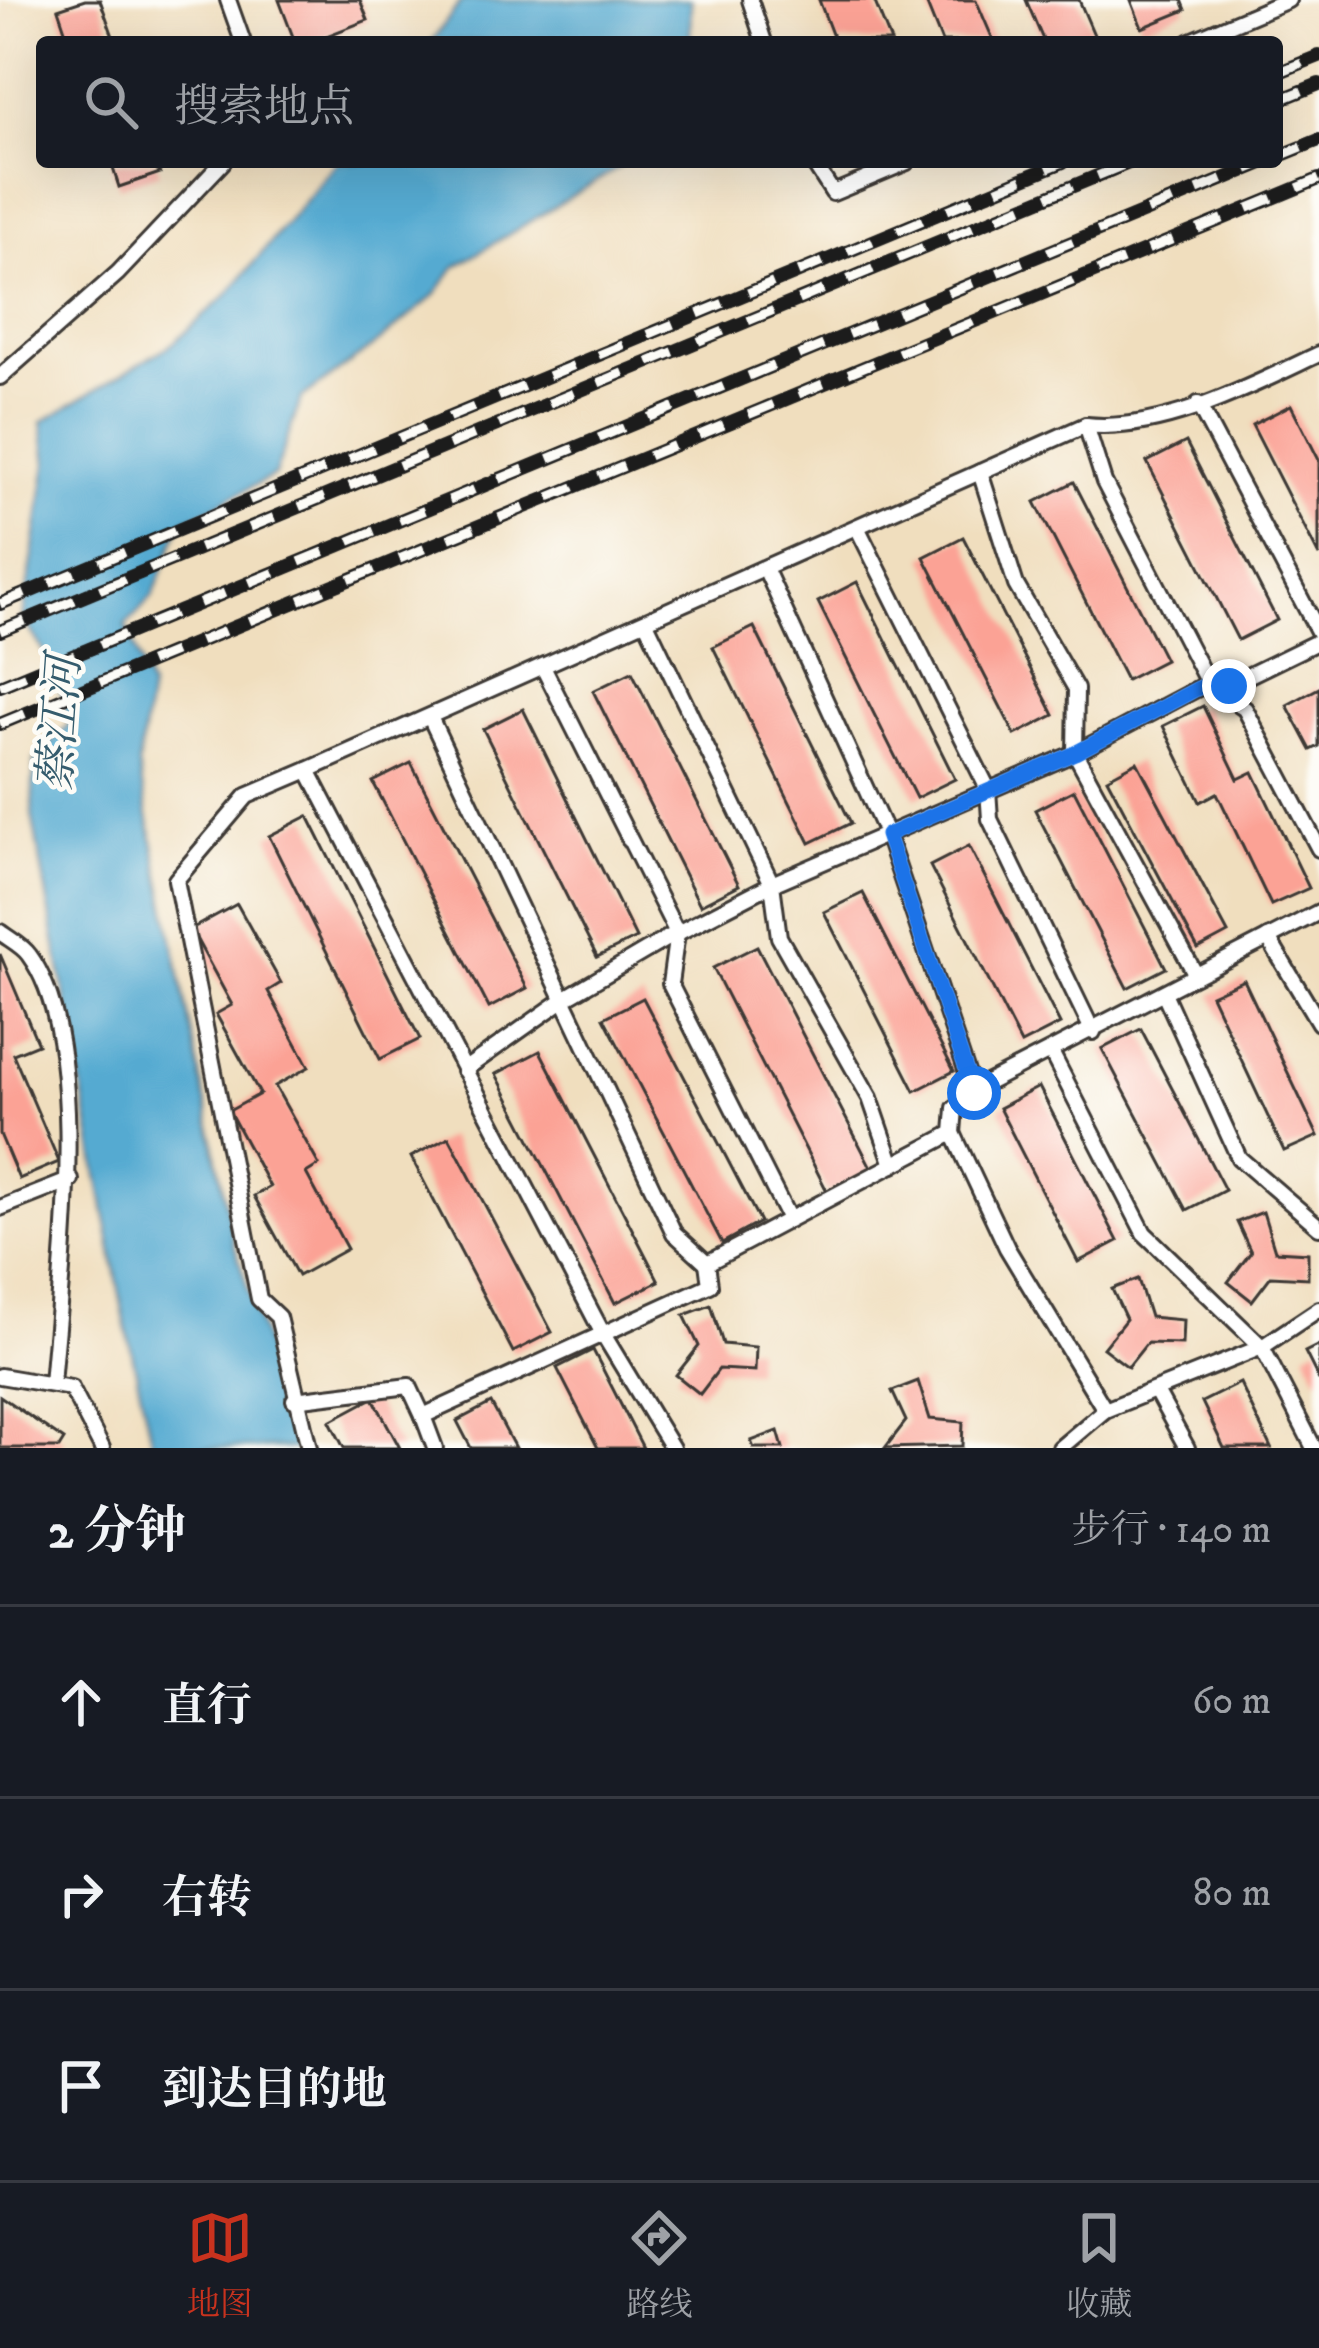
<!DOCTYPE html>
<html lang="zh">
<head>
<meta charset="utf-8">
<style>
  :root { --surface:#171b24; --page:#242831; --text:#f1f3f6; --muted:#9ea1a6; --line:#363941; --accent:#c8321e }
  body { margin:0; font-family:"IM FELL DW Pica","Noto Serif SC",serif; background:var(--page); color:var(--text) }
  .stop { position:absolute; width:36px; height:36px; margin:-27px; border:9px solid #1a73e8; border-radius:50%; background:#fff }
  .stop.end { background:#1a73e8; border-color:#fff; box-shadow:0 3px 12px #0008 }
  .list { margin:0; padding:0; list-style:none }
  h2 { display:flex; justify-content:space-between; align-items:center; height:156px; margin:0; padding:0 48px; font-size:51px }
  h2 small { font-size:39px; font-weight:400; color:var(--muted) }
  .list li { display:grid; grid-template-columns:78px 1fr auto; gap:36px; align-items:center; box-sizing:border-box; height:192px; padding:0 48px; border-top:3px solid var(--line) }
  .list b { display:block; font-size:45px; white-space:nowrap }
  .list em { font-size:39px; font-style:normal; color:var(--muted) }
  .icon { flex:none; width:66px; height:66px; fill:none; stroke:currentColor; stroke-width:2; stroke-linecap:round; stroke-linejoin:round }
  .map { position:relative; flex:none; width:1319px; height:1448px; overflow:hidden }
  .search { position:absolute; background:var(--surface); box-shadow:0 12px 48px #0002; left:36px; right:36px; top:36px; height:132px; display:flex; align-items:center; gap:30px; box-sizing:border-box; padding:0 42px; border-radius:12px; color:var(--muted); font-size:45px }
  .sheet { height:732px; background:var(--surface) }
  nav { display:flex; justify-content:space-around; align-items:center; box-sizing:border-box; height:168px; border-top:3px solid var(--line); background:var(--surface); font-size:33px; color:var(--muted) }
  nav a { display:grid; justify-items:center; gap:6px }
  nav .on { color:var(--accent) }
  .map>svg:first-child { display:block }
</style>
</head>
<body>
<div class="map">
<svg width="1319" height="1448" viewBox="0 0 1319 1448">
  <rect width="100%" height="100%" fill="#fdfcf7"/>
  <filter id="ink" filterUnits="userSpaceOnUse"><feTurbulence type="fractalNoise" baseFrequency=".00833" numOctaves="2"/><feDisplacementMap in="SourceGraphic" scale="24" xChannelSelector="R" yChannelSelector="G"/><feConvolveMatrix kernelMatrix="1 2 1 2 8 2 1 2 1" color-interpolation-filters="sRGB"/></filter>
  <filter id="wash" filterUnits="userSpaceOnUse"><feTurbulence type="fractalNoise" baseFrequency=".004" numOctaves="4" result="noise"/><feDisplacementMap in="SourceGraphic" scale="48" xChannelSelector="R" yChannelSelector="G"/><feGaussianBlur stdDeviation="2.7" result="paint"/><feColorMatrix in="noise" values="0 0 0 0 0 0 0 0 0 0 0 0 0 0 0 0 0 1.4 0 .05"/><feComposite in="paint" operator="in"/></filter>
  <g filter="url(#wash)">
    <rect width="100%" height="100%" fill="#f0debe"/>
    <g fill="#54aad1" stroke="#386376" stroke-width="3">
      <path d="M462 0H691L690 42H431Z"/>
      <path d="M337 162H628L455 267 435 295 380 341 301 399 275 475 181 523 153 596 126 625 150 689 138 765 234 1244 297 1448H153L124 1317 32 815 34 761 70 723 48 658 23 619 47 464 42 422 172 344 227 295Z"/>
    </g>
    <g id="blocks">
      <g fill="#fba295">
        <path d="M85 0H100L115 42H69L58 9Z"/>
        <path d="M279 0H360L368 20 311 42H295Z"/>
        <path d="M819 0H874L891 42H835Z"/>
        <path d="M925 0H976L994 42H942Z"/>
        <path d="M1026 0H1079L1097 42H1044Z"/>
        <path d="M1131 0H1182L1186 10 1142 28Z"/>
        <path d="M111 162H156L160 173 119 187Z"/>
        <path d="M1291 405 1319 460V556L1252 425Z"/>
        <path d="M1186 442 1277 620 1238 640 1147 462Z"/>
        <path d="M1074 482 1165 660 1126 680 1035 502Z"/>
        <path d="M963 537 1054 715 1015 735 924 557Z"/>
        <path d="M857 582 955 779 916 798 818 602Z"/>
        <path d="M754 627 851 823 810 843 713 647Z"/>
        <path d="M632 672 739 885 700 905 593 691Z"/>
        <path d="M1319 688V746L1311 750 1287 705Z"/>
        <path d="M1203 706 1238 779 1253 772 1309 888 1271 905 1217 793 1200 802 1163 726Z"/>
        <path d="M523 709 636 938 597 957 483 729Z"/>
        <path d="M1137 762 1228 933 1198 949 1107 778Z"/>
        <path d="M411 763 527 988 489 1008 373 782Z"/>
        <path d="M1074 790 1166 968 1127 988 1035 810Z"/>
        <path d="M308 816 420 1039 380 1059 269 836Z"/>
        <path d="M969 846 1060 1024 1021 1044 930 866Z"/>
        <path d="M863 893 954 1071 915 1091 824 912Z"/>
        <path d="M237 904 281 983 268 991 309 1067 275 1086 319 1165 306 1173 347 1249 298 1276 254 1196 270 1187 229 1111 260 1094 216 1014 232 1005 191 929Z"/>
        <path d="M757 946 873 1171 828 1193 713 968Z"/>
        <path d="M0 954 38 1044 13 1054 59 1162 19 1179 0 1134Z"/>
        <path d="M1244 980 1318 1136 1284 1151 1211 995Z"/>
        <path d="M643 998 760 1222 722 1243 604 1018Z"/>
        <path d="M1141 1029 1225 1190 1187 1210 1102 1049Z"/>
        <path d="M540 1051 659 1281 615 1303 496 1074Z"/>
        <path d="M1039 1087 1118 1241 1078 1262 999 1108Z"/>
        <path d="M449 1137 552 1332 513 1352 411 1157Z"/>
        <path d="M1263 1212 1275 1251 1308 1253V1278L1271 1276 1252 1301 1228 1282 1251 1252 1237 1222Z"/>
        <path d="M1138 1279 1150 1317 1183 1320 1182 1344 1147 1343 1128 1367 1103 1348 1126 1319 1112 1289Z"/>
        <path d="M711 1305 723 1344 756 1347 755 1371 719 1369 700 1394 676 1375 699 1346 684 1315Z"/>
        <path d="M1319 1345V1380L1305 1352Z"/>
        <path d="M593 1350 643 1448H598L557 1368Z"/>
        <path d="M918 1381 930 1419 963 1422 962 1446 885 1448 906 1421 892 1391Z"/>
        <path d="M1240 1383 1271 1448H1224L1202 1402Z"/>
        <path d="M0 1396 64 1440 59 1448H0Z"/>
        <path d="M373 1398 400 1448H344L330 1421Z"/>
        <path d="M491 1403 515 1448H471L457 1421Z"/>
        <path d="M778 1431 783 1448H754L751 1441Z"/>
      </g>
    </g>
  </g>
  <g filter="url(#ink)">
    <use href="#blocks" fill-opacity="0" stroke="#3c3934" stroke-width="3"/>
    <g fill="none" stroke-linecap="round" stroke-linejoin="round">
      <defs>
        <g id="service">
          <path d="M228 0 243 42"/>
          <path d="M750 0 764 42"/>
          <path d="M1189 42 1288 0"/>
          <path d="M813 162 833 193 907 162"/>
          <path d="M0 377 118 273 223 162"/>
          <path d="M1198 404 1319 633"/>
          <path d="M1086 425 1104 482 1208 683 1245 709 1319 849"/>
          <path d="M980 472 1016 585 1076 689 1075 753 1196 975"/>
          <path d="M857 527 988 789 990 819 1093 1032"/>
          <path d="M765 568 887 835 974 1093"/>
          <path d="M646 622 772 884 779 937 870 1098 893 1165"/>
          <path d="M543 667 677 933 670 984 789 1219"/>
          <path d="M430 717 674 1233 707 1263"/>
          <path d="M308 770 247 796 176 880 259 1299 278 1317 309 1448"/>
          <path d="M0 932C9 939 23 946 29 955 93 1042 60 1279 52 1384"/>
          <path d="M1268 938 1319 1023"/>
          <path d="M1165 995 1239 1158 1319 1227"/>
          <path d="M1051 1052 1144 1233 1262 1347 1314 1448"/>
          <path d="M464 1070 567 997 664 940 772 884 1075 753 1208 683 1229 685 1319 641"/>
          <path d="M953 1133 1007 1248 1105 1410"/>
          <path d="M0 1208 71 1180"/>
          <path d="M0 1376 71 1388 102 1448"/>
          <path d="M1157 1393 1187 1448"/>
          <path d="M294 1400 409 1386 423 1416 710 1285 707 1263 953 1133 955 1108 987 1083 1319 912"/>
          <path d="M423 1416 435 1448"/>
          <path d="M672 1448 603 1334 308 770 1086 425C1162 433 1251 386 1319 354"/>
          <path d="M1060 1448 1105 1410 1262 1347 1319 1309"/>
        </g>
      </defs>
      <use href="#service" stroke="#3c3934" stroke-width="20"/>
      <use href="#service" stroke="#fff" stroke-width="14"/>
      <defs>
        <g id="rail">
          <path d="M1277 73 1319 56"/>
          <path d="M1277 101 1319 84"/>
          <path d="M1277 157 1319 140"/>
          <path d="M0 604 1063 162"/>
          <path d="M0 631 1131 162"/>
          <path d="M0 686 1265 162"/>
          <path d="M0 724 1319 179"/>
        </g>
      </defs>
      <use href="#rail" stroke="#1c1c1c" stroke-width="14"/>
      <use href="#rail" stroke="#fdfcf7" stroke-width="9" stroke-dasharray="27" stroke-linecap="butt"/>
    </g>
  </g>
  <g fill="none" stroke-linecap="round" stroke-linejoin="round" filter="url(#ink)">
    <path stroke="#1a73e8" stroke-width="15" d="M974 1093 887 835 1075 753 1208 683 1229 686"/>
  </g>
  <g text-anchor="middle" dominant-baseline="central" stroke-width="9" stroke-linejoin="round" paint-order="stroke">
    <g font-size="45" font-style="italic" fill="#355c6d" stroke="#fdfcf7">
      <text transform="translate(61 724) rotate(-86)">蔡江河</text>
    </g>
  </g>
</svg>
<div class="stop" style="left:974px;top:1093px"></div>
<div class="stop end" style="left:1229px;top:686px"></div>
<div class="search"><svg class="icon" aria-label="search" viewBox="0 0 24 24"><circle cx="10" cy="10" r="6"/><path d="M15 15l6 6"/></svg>搜索地点</div>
</div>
<section class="sheet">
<h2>2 分钟<small>步行 · 140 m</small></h2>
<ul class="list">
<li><svg class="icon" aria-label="ahead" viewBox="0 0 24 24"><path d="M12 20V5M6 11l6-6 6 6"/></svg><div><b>直行</b></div><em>60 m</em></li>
<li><svg class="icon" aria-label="right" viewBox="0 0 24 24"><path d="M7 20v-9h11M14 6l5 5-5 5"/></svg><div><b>右转</b></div><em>80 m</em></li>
<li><svg class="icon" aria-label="arrive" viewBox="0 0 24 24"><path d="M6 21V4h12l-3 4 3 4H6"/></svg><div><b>到达目的地</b></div></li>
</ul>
</section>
<nav>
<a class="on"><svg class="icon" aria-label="map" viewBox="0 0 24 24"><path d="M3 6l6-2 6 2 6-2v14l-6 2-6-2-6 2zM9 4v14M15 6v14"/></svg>地图</a>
<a><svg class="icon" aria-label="directions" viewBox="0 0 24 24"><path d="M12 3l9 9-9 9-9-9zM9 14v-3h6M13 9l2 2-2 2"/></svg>路线</a>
<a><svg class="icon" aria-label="saved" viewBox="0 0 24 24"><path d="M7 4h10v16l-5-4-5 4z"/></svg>收藏</a>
</nav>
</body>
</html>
